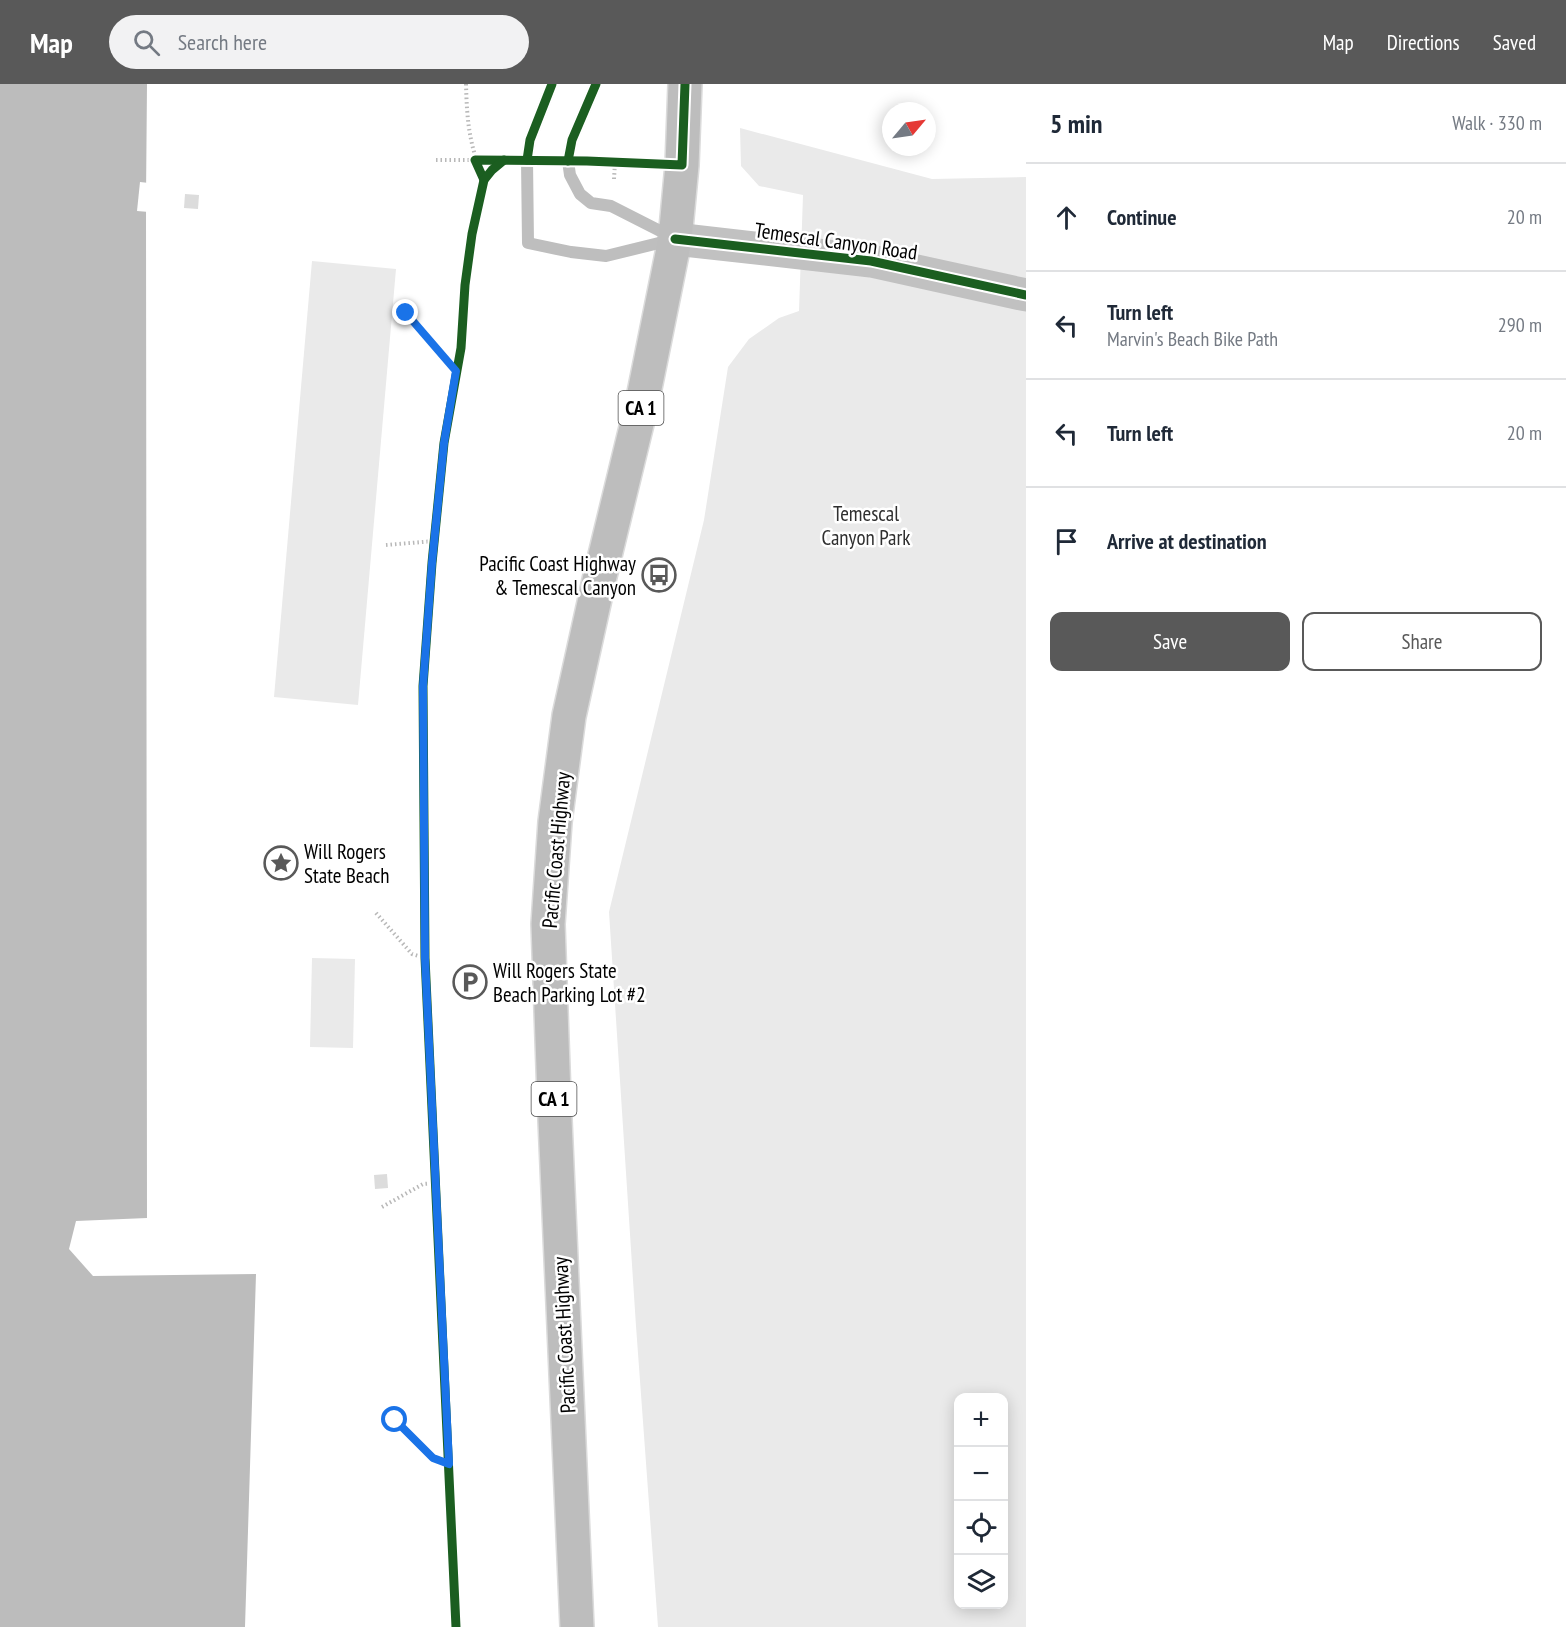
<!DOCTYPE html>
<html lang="en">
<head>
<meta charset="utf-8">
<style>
  :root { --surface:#fff; --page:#f2f2f3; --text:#1f2937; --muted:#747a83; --line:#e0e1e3; --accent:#595959 }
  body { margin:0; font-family:"PT Sans Narrow",sans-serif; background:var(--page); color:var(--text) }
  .controls { position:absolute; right:18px; bottom:18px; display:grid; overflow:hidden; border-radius:12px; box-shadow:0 3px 15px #0003 }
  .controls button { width:54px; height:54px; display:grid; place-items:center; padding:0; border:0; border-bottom:2px solid var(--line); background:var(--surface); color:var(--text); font:30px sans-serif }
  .compass { position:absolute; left:882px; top:18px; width:54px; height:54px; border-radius:50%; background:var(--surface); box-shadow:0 3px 15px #0003; rotate:61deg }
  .stop { position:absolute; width:18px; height:18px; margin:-14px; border:4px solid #1a73e8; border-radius:50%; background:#fff }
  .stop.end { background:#1a73e8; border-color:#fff; box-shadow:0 2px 6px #0008 }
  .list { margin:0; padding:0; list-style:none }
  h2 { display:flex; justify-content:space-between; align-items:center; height:78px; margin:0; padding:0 24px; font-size:26px }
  h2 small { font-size:20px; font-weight:400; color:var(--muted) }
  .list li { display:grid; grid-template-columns:39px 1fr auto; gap:18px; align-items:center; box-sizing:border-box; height:108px; padding:0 24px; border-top:2px solid var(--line) }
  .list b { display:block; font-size:22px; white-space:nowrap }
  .list p { margin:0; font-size:20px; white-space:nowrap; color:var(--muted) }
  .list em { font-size:20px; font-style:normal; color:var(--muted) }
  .actions { display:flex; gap:12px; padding:18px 24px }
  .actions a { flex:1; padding:14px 0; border:2px solid var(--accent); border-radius:12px; text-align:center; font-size:21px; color:var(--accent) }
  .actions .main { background:var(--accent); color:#fff }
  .icon { flex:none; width:33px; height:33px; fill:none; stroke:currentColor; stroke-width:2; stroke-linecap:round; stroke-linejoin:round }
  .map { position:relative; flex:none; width:1026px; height:1543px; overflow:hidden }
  header { display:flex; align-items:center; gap:36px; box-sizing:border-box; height:84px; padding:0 30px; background:var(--accent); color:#fff }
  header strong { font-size:28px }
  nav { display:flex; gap:33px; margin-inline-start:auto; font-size:21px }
  .search { width:420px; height:54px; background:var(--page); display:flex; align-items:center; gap:15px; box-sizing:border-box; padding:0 21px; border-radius:33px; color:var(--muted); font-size:22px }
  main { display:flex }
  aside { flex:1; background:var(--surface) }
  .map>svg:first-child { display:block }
</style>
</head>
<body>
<header>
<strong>Map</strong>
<div class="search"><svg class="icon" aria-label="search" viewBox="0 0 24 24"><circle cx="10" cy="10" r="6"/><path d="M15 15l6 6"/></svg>Search here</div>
<nav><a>Map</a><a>Directions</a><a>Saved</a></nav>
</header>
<main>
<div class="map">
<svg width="1026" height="1543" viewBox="0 0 1026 1543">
  <rect width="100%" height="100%" fill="#fff"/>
  <g fill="#eaeaea" fill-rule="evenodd">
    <path d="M740 44 932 95 1026 93V1543H658L636 1242 609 828 704 436 728 283 749 255 779 234 799 227 803 111 759 102 741 82ZM958 1314H1004V1520H958Z"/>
    <path d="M312 177 396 185 358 621 274 613Z"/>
    <path d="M312 874 355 875 353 964 310 963Z"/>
  </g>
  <path fill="#bcbcbc" d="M0 0H147L146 113 147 1134 76 1137 69 1165 93 1192 256 1190 245 1543H0Z"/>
  <path fill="#fff" d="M140 98 149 99V128L137 127Z"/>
  <g fill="#dcdcdc">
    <path d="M185 110 199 111 198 125 184 124Z"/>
    <path d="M387 1090 388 1104 375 1105 374 1091Z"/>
  </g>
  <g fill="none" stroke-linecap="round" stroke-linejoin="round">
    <defs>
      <path id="highway" d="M577 1543 554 1013 548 840 555 738 569 632 600 492 642 319 675 155 682 81 685 0"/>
    </defs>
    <use href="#highway" stroke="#dbdbdb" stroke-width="36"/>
    <g stroke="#b8b8b8" stroke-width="4" stroke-dasharray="1.5 3" stroke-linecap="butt">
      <path d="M466 0C467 38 469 60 484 96"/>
      <path d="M436 76H504"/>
      <path d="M587 77 626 78"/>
      <path d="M614 95 615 78"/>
      <path d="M406 229 456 287"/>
      <path d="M386 461 434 457"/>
      <path d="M376 829 412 870 425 874"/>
      <path d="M382 1123 423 1100 435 1099"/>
      <path d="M395 1336 433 1374 449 1380"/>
    </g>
    <g stroke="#bebebe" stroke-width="12">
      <path d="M552 0 530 56 527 76 528 159 571 168 606 172 671 156"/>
      <path d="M596 0 572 56 568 77 570 91 580 110 591 119 611 122 672 153"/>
    </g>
    <path stroke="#c1c1c1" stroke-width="33" d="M675 155 871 177 1026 211"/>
    <use href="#highway" stroke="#bdbdbd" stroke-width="33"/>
    <defs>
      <g id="cycleway">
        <path d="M527 76 530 56 552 0"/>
        <path d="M568 77 572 56 596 0"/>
        <path d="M484 96 475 76 587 77 682 81 685 0"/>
        <path d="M675 155 871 177 1026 211"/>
        <path d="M456 1543 425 874 423 602 432 479 444 359 461 264 465 201 472 150 484 96 492 86 504 76"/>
      </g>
    </defs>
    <use href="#cycleway" stroke="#fff" stroke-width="13"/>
    <use href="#cycleway" stroke="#1b5e20" stroke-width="9"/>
  </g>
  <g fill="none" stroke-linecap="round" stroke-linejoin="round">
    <path stroke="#1a73e8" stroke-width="8" d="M395 1336 433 1374 449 1380 425 874 423 602 432 479 444 359 456 287 406 229"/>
  </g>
  <defs>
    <symbol id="bus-ring" viewBox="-11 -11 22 22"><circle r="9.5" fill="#fff" stroke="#595959" stroke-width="1.5"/><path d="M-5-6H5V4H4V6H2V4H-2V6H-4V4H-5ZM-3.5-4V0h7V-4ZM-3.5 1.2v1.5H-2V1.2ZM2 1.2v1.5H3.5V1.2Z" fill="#595959"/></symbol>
    <symbol id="sight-ring" viewBox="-11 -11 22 22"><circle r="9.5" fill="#fff" stroke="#595959" stroke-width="1.5"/><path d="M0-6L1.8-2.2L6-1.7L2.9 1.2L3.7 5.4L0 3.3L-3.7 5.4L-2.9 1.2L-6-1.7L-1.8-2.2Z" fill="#595959"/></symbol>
    <symbol id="parking-ring" viewBox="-11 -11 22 22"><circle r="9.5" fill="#fff" stroke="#595959" stroke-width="1.5"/><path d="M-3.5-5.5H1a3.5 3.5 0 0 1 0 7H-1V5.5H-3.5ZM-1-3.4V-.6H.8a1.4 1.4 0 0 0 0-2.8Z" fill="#595959"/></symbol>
  </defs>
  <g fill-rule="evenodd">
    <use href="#bus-ring" x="640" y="472" width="38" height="38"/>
    <use href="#sight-ring" x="262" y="760" width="38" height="38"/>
    <use href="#parking-ring" x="451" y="879" width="38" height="38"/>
  </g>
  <g text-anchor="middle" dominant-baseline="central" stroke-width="5" stroke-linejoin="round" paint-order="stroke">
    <g fill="#fff" stroke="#4c4c4c" stroke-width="1.5">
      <rect x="618.5" y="307" width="45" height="34" rx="4.5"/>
      <rect x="531.5" y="998" width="45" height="34" rx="4.5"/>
    </g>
    <g font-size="20" font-weight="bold" fill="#000">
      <text x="641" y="324">CA 1</text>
      <text x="554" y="1015">CA 1</text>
    </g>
    <g font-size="21" fill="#000" stroke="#fff">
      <text transform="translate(836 157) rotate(8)">Temescal Canyon Road</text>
      <text transform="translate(556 766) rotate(-85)">Pacific Coast Highway</text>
      <text transform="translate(564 1251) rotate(-93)">Pacific Coast Highway</text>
    </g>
    <g font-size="21" fill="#2f2f2f" stroke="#fff">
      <text x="866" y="429">Temescal<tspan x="866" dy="24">Canyon Park</tspan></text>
    </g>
    <g font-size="21" fill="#000" stroke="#fff" text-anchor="start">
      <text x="636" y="479" text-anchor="end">Pacific Coast Highway<tspan x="636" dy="24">&amp; Temescal Canyon</tspan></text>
      <text x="304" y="767">Will Rogers<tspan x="304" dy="24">State Beach</tspan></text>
      <text x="493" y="886">Will Rogers State<tspan x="493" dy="24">Beach Parking Lot #2</tspan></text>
    </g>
  </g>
</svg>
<div class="controls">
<button>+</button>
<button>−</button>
<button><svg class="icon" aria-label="locate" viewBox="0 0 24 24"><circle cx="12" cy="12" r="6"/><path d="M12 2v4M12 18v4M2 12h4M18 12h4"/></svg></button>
<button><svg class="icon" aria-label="layers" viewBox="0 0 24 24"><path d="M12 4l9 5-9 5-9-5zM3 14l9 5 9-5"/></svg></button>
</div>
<svg class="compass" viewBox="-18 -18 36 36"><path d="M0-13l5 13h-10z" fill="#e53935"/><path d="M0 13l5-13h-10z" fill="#747a83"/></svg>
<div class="stop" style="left:395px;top:1336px"></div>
<div class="stop end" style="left:406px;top:229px"></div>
</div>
<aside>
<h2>5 min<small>Walk · 330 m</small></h2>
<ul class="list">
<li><svg class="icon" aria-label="ahead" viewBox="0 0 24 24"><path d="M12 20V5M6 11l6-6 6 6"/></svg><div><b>Continue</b></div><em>20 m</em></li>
<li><svg class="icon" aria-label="left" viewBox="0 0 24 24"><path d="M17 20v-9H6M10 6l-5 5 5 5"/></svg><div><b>Turn left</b><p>Marvin's Beach Bike Path</p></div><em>290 m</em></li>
<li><svg class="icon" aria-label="left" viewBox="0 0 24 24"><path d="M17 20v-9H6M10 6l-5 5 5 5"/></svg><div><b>Turn left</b></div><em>20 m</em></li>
<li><svg class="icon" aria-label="arrive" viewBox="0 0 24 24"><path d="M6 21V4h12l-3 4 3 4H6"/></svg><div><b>Arrive at destination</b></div></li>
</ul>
<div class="actions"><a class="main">Save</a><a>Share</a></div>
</aside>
</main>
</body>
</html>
